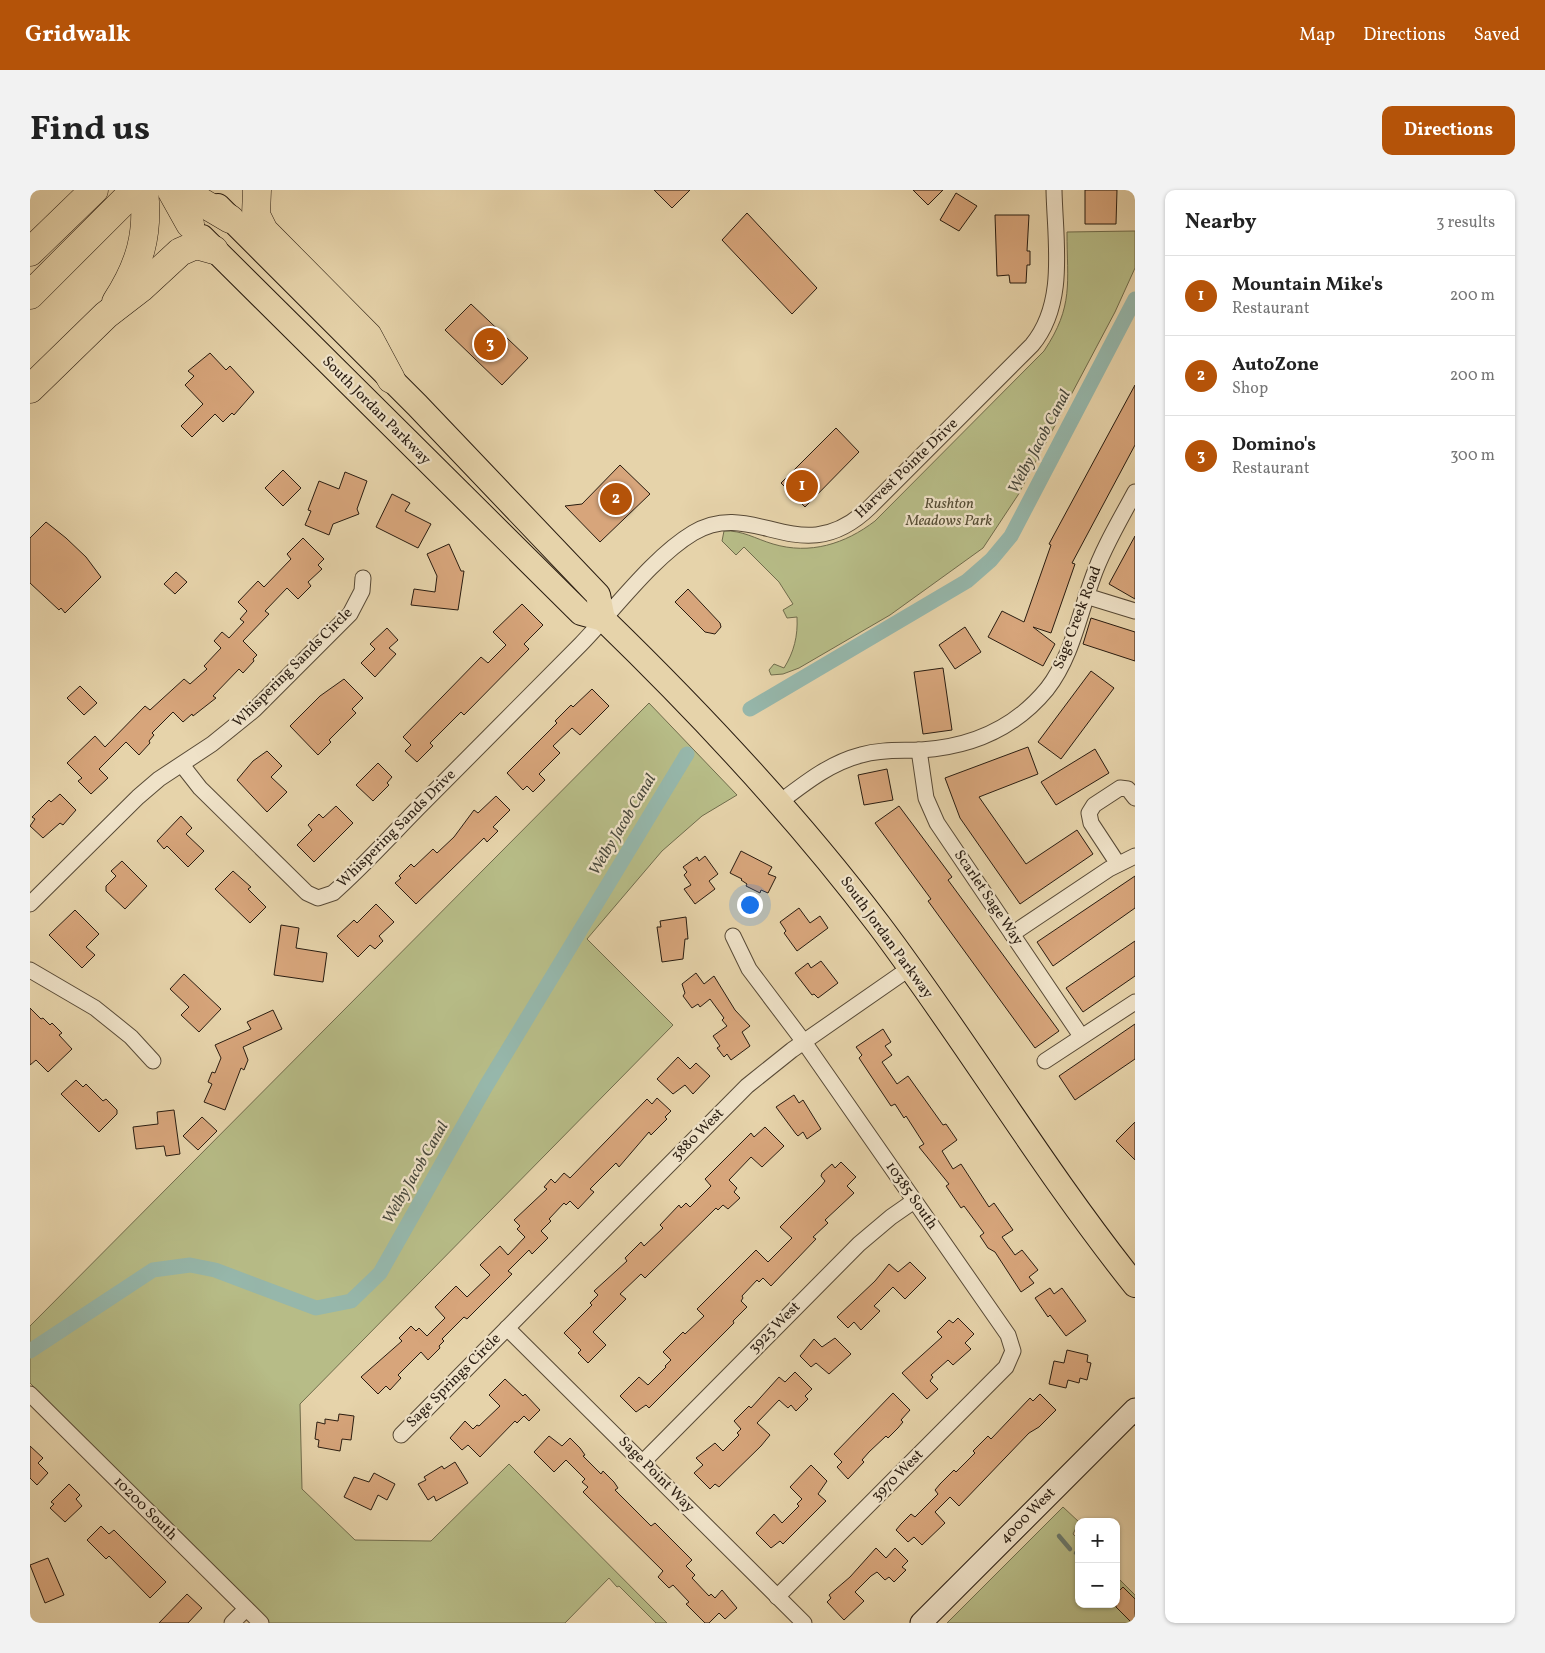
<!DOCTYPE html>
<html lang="en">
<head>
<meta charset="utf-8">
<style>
  :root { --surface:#fff; --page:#f2f2f2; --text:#222; --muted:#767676; --line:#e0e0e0; --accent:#b45309 }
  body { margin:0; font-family:Vollkorn,serif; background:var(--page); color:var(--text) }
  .controls { position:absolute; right:15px; bottom:15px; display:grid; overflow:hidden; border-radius:10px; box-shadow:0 1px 4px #0004 }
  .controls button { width:45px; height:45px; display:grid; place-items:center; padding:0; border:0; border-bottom:1px solid var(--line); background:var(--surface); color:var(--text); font:25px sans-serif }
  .you { position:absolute; left:719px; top:714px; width:18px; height:18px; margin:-12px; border:4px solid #fff; border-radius:50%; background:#1a73e8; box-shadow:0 0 0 8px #1a73e833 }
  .badge { display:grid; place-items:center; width:32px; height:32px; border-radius:50%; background:var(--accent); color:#fff; font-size:16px; font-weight:700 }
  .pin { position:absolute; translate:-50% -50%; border:2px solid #fff; box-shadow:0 1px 5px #0006 }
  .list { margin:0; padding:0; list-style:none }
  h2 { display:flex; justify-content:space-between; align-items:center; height:65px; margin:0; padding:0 20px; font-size:21px }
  h2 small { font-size:16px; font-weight:400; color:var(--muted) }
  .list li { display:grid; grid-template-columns:32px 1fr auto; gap:15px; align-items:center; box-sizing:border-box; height:80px; padding:0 20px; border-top:1px solid var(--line) }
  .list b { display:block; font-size:19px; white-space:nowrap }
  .list p { margin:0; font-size:16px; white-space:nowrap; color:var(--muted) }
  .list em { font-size:16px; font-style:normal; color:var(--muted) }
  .map { position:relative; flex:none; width:1105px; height:1433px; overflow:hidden; border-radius:10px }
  header { display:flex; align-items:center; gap:30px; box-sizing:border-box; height:70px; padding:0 25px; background:var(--accent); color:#fff }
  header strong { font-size:24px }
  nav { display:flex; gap:28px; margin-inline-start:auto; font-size:18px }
  .intro { display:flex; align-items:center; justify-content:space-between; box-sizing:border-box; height:120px; padding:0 30px }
  h1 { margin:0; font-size:35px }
  .button { padding:12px 22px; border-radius:10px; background:var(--accent); color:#fff; font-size:18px; font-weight:700 }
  main { display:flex; gap:30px; padding:0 30px }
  aside { flex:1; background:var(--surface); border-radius:10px; box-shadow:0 1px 4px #0004 }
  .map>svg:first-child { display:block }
</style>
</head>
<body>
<header>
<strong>Gridwalk</strong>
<nav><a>Map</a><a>Directions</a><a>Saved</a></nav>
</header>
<div class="intro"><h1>Find us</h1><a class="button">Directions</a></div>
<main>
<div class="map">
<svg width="1105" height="1433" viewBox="0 0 1105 1433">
  <rect width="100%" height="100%" fill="#e6d3aa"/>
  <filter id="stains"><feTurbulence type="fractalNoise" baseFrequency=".004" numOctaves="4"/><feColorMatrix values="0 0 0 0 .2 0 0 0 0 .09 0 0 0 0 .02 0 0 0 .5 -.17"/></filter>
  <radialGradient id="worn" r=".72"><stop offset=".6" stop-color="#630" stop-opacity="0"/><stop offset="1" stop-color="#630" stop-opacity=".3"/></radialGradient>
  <g fill="#b7bc87" stroke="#706c4c">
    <path d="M1105 41V78L1085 122 988 305 953 358 860 425 769 478 753 484 741 485 739 480 744 474 754 478C764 462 768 446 767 427L757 428 753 420 763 414 749 392 714 357 706 365 692 351 694 341C712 340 726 349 743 354 780 365 815 354 845 331L1014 161C1044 116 1037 93 1037 42Z"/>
    <path d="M619 513 707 605 672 626 632 661 557 749 643 835 270 1214 272 1299 325 1350 401 1351 479 1274 637 1433H626L589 1396 587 1397 579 1388 535 1433H237L0 1193V1136Z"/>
    <path d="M1033 1317 1049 1332 1043 1344 1049 1350V1414H1086V1386L1105 1405V1433H917Z"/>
  </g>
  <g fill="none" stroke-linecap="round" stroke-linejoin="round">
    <g stroke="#6a796d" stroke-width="4.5">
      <path d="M1029 1346 1040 1359"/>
      <path d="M1046 1363 1049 1365"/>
    </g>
    <g stroke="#96b7ab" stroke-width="15">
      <path d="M720 519 937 391 961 370 981 346 1105 109"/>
      <path d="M0 1161 123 1080 160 1075 185 1080 286 1118 321 1111 350 1083 456 896 657 564"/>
    </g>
  </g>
  <g fill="#d7a57b" stroke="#291c10">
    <path d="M624 0H660L642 18Z"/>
    <path d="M883 0H913L898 15Z"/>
    <path d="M1055 0H1087L1086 34H1055Z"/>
    <path d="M926 3 947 16 929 41 910 30Z"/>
    <path d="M717 23 787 98 762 124 692 50Z"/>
    <path d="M965 25H999L997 61H1000V75H997L996 93H980L979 85 967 86Z"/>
    <path d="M441 114 498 168 472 195 415 140Z"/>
    <path d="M180 163 196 180 200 176 224 202 204 225 202 223 193 232 185 224 162 247 151 236 173 214 155 195 164 186 158 181Z"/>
    <path d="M1105 195V255L1042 373 1045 374 1021 443 1003 437 1025 454 1013 476 958 447 972 421 994 432 1021 355 1019 354Z"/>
    <path d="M806 238 829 262 775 317 751 293Z"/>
    <path d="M590 275 620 304 570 352 535 316 552 314Z"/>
    <path d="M253 280 271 298 253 316 235 298Z"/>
    <path d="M315 282 337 291 327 319 329 324 303 334 299 345 275 335 281 321 278 320 289 291 309 299Z"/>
    <path d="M362 304 380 313 375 321 401 334 388 358 346 337Z"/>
    <path d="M16 332 36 348 56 367 71 387 35 423 31 418 29 420 0 393V348Z"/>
    <path d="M1105 346V409L1079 394Z"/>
    <path d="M273 348 294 369 288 375 292 379 278 392 281 396 268 409 257 398 235 421 239 424 213 451 227 465 223 469 224 471 213 483 209 479 183 506 186 508 163 526 162 524 153 532 143 522 122 543 124 545 119 551 120 553 109 565 96 552 69 579 78 588 61 604 48 591 52 588 37 573 65 546 75 557 115 516 120 520 154 489 160 494 177 479 174 476 191 458 184 451 192 442 199 448 214 432 210 429 217 421 208 412 228 391 234 397 261 369 257 364Z"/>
    <path d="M419 354 431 381H434L428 420 381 415 384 399 405 402 407 386 397 364Z"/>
    <path d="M146 382 157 392 145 404 134 394Z"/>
    <path d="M658 399 690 433 691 437 685 444 675 442 645 412Z"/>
    <path d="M492 414 513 435 494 454 499 459 434 525 431 522 400 553 403 556 387 572 375 561 381 555 373 547 451 467 458 473 476 455 463 442Z"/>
    <path d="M1061 428 1105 442V471L1053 454Z"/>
    <path d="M935 437 951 462 925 479 909 455Z"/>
    <path d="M357 438 368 450 359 458 366 464 345 487 331 473 345 459 340 454Z"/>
    <path d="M913 478 922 540 893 544 884 482Z"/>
    <path d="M1061 481 1084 498 1031 569 1008 552Z"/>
    <path d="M314 489 333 508 322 519 326 523 299 550 301 552 288 565 260 536 290 506Z"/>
    <path d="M50 496 67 513 54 525 37 508Z"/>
    <path d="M562 499 579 516 550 545 542 538 523 556 530 563 509 584 515 590 503 602 497 596 493 600 477 583 527 533 525 531 541 515 543 517Z"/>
    <path d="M998 557 1008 584 949 607 996 674 1047 640 1063 664 990 714 930 628 915 588Z"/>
    <path d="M1065 559 1079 583 1026 615 1011 592Z"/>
    <path d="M237 561 252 576 241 587 257 602 237 622 207 590 223 571Z"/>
    <path d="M348 573 362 587 357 593 359 595 343 611 326 595Z"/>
    <path d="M857 579 863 610 834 615 828 585Z"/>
    <path d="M30 604 46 620 33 635 30 633 13 648 0 636 5 629 2 627 19 610 21 612Z"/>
    <path d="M466 606 480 620 463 637 468 641 457 652 454 648 386 714 365 693 371 688 369 686 381 674 384 677 403 659 407 663 424 647 444 620 448 623Z"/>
    <path d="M306 616 323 633 284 672 267 655 282 640 278 635 289 624 293 628Z"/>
    <path d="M869 616 922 687 918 690 1029 841 1005 858 898 711 901 709 845 633Z"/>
    <path d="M151 626 162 638 156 644 174 661 158 677 137 656 134 659 127 651Z"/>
    <path d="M711 661 742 677 738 684 746 687 738 703 731 700 730 703 716 696 717 694 711 690 712 689 700 683Z"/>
    <path d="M675 666 688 684 679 691 685 699 665 714 654 699 661 695 654 685 657 682 653 677 667 667 669 671Z"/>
    <path d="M92 671 117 696 95 719 76 701V696L86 686 81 681Z"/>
    <path d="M203 681 221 697 218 699 236 717 220 733 185 699Z"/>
    <path d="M1105 686V718L1023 776 1007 752Z"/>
    <path d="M346 714 364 732 349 746 353 751 345 759 340 755 328 767 307 746 324 730 327 733Z"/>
    <path d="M769 718 780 733 790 726 798 738 767 761 754 743 756 741 750 732Z"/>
    <path d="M45 720 69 744 56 757 65 765 52 778 19 745Z"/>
    <path d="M656 727 658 749H655L653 769 632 772 627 737H631L630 731Z"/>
    <path d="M251 735 269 738 266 758 297 763 293 792 244 785Z"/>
    <path d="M1105 751V786L1053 822 1036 798Z"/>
    <path d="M791 771 808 793 788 808 784 804 782 805 765 783 778 773 781 778Z"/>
    <path d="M666 783 674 794 684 786 705 820 720 836 712 842 720 856 701 870 697 864 694 867 687 858 690 856 683 846 697 836 692 830 694 828 680 809 670 817 668 814 662 818 653 806 655 803 652 794Z"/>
    <path d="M154 784 191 819 169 842 151 825 159 817 140 799Z"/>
    <path d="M0 818 11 829 13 828 20 835 22 833 32 843 29 845 42 859 18 882 6 870 0 875Z"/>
    <path d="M243 820 252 839 213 857 218 870 214 880 211 878 195 920 174 912 182 894 178 892 182 882 185 883 191 868 185 855 221 839 217 832Z"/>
    <path d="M1105 834V869L1045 910 1029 886Z"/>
    <path d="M853 839 861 852 855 856 862 865 852 872 867 894 878 886 913 935 916 934 927 950 912 961 923 979 931 974 959 1017 964 1013 983 1040 972 1047 985 1065 992 1060 1008 1080 999 1087 1004 1093 991 1102 965 1062 958 1058 950 1046 954 1043 934 1016 931 1018 916 996 919 994 889 957 894 954 876 926 874 928 865 914 861 916 829 868 832 865 826 857Z"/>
    <path d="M648 867 660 879 666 873 680 886 663 904 655 895 643 904 627 889Z"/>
    <path d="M46 890 53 897 56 894 73 911 76 909 87 920V924L69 942 31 904Z"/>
    <path d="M764 905 769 913 773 910 791 939 777 949 773 942 768 946 766 944 746 917Z"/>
    <path d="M627 908 641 921 635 927 637 929 621 945 619 942 589 977 586 973 560 999 564 1002 548 1019 540 1011 536 1015 534 1013 519 1029 521 1031 511 1041 518 1048 502 1064 499 1060 478 1081 482 1084 437 1129 434 1127 412 1149 414 1151 409 1156 410 1158 398 1170 391 1162 368 1185 371 1188 360 1200 356 1196 348 1204 331 1187 372 1151 369 1148 381 1136 386 1141 389 1138 397 1146 415 1128 405 1117 426 1096 437 1107 460 1085 450 1075 470 1056 478 1065 495 1047 487 1039 490 1036 484 1030 517 999 514 997 521 989 525 993 534 983 540 988 617 909 622 914Z"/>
    <path d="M144 920 150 964 136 966 134 956 106 959 103 937 128 934 127 922Z"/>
    <path d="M172 927 187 941 168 960 153 946Z"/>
    <path d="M1105 932V970L1086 951Z"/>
    <path d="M735 937 754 956 732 977 721 967 699 990 707 998 704 1002 710 1008 698 1019 693 1015 688 1020 686 1018 615 1088 611 1084 590 1104 596 1109 563 1142 576 1155 558 1173 548 1163 551 1160 534 1143 562 1115 560 1113 568 1105 564 1101 597 1071 595 1068 611 1052 614 1056 633 1038 630 1035 649 1015 651 1018 656 1013 660 1017 681 996 675 989 721 943 724 947Z"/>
    <path d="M811 972 826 987 817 996 824 1003 795 1030 798 1033 783 1047 786 1049 741 1096 733 1088 729 1092 727 1090 712 1106 713 1108 711 1111 717 1117 703 1131 704 1133 619 1218 616 1215 606 1222 590 1206 609 1187 618 1195 636 1177 635 1176 641 1170 633 1162 653 1142 655 1144 674 1126 667 1119 726 1060 738 1072 762 1048 750 1037 792 995 795 991 791 986 792 983 802 974 805 978Z"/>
    <path d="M880 1072 896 1088 875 1109 863 1097 844 1116 850 1121 831 1140 824 1132 818 1138 807 1127 845 1091 859 1074 868 1082Z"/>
    <path d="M1020 1098 1024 1104 1032 1098 1056 1131 1036 1146 1020 1125 1018 1127 1005 1108Z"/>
    <path d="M928 1128 944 1144 935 1153 941 1159 923 1175 918 1170 901 1185 903 1187 900 1191 908 1199 897 1209 872 1183 912 1147 907 1142 919 1130 923 1133Z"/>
    <path d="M805 1148 821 1164 799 1184 786 1173 781 1177 770 1166 784 1149 792 1157Z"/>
    <path d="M1037 1160 1058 1165 1057 1172 1061 1173 1057 1190 1050 1188 1049 1193 1038 1190 1036 1198 1019 1194 1024 1171 1034 1173Z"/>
    <path d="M765 1182 782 1199 775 1206 778 1209 766 1221 761 1215 758 1218 749 1210 727 1233 740 1245 731 1256 689 1297 685 1294 680 1299 664 1283 673 1275 666 1268 685 1253 693 1261 709 1245 707 1243 711 1239 704 1231 719 1216 721 1218 749 1187 755 1192Z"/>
    <path d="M475 1189 493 1206 495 1204 510 1220 499 1231 494 1226 487 1233 485 1231 450 1267 438 1255 432 1260 420 1248 435 1231 443 1239 447 1235 449 1236 470 1216 459 1205Z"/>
    <path d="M863 1203 880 1220 871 1230 873 1232 868 1238 858 1248 856 1246 839 1262 832 1270 834 1272 818 1289 807 1277 812 1272 804 1264Z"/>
    <path d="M1010 1204 1026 1220 1009 1237 999 1243 929 1316 920 1307 905 1322 915 1333 892 1355 884 1347 878 1352 866 1340 871 1334 881 1324 885 1327 908 1304 905 1300 910 1294 924 1280 926 1282 945 1263 943 1261 958 1246 961 1249 1000 1208 1003 1211Z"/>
    <path d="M309 1224 324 1226 321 1250 312 1249 310 1261 288 1257 289 1250 285 1249 287 1232 295 1234V1229L308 1231Z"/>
    <path d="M519 1246 532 1256 540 1248 550 1258 555 1265 553 1266 571 1284 573 1281 584 1292 588 1298 585 1300 621 1336 625 1333 662 1370 656 1376 665 1385 662 1388 679 1406 681 1404 685 1408 692 1400 707 1418 695 1429 689 1423 679 1433H675L656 1414 659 1412 643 1395 639 1398 628 1387 633 1381 553 1302 558 1297 552 1292 555 1289 536 1270 524 1282 504 1262Z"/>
    <path d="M0 1256 13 1268 8 1273 18 1283 7 1295 0 1288Z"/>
    <path d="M425 1272 438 1293 406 1311 404 1306 398 1310 388 1294 396 1290 394 1287 412 1276 414 1279Z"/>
    <path d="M781 1275 797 1291 788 1304 796 1311 753 1354 750 1351 741 1358 726 1343 744 1324 752 1333 769 1316 767 1314 772 1309 760 1297Z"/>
    <path d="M344 1283 365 1294 357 1310 348 1305 341 1320 314 1307 324 1287 339 1292Z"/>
    <path d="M39 1294 50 1305 46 1309 52 1316 35 1332 20 1318 24 1314 21 1312Z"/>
    <path d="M71 1336 79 1344 84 1340 136 1392 120 1408 79 1366 76 1369 57 1350Z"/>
    <path d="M846 1358 856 1368 865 1358 878 1371 872 1377 876 1380 864 1392 859 1387 855 1390 847 1382 841 1386 825 1402 834 1411 814 1430 797 1412 801 1408 799 1405 820 1387Z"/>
    <path d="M18 1368 34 1405 15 1413 0 1375Z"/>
    <path d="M1093 1397 1105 1409V1433H1102L1086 1417V1404Z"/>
    <path d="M157 1404 172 1418 158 1433H129Z"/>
  </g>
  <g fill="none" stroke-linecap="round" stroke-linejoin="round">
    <defs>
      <g id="street">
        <path d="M1056 406 1105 421"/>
        <path d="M889 560 896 608 907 633 1051 846"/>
        <path d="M152 575 170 598 277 703 288 708 303 703C335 675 364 642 394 612 446 559 499 507 551 454 584 420 623 367 663 343 725 306 771 384 840 317L1002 155C1037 113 1025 51 1024 0"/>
        <path d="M750 612C775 593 800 573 831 565 852 559 871 561 891 560 941 557 985 538 1017 499 1042 467 1049 425 1063 387 1073 358 1090 330 1105 302"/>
        <path d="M1088 674 1061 633 1059 623 1064 615 1090 598 1098 599 1105 608"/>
        <path d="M0 714 108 607 129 589 182 554 224 520 320 424 332 401 333 388"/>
        <path d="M982 744 1079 679 1105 666"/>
        <path d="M703 746 719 779 774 852 978 1145 983 1161 976 1177 747 1407"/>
        <path d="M0 780 65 818 101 847 123 871"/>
        <path d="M1015 871 1105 812"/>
        <path d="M477 1138 774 1433"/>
        <path d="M0 1204 231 1433"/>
        <path d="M371 1245 717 896 762 860 880 778"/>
        <path d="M613 1272 829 1054 861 1027 884 1011"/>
        <path d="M202 1433 216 1419"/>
      </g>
      <path id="secondary" d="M891 1433 1105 1219"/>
      <g id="primary">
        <path d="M188 16 387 215 568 405 573 429"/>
        <path d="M172 47 551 423 573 429C672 525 766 625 849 735 938 853 1013 980 1105 1095"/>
      </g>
      <g id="highway">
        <path d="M141 0 160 34"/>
        <path d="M151 0 200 29"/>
        <path d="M227 0 226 25 234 41 338 146 361 189"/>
        <path d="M0 62 64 0"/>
        <path d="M0 105 96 9"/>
        <path d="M86 112C110 75 119 44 114 0"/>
        <path d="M0 199 76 125 111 98 150 62 166 55 184 60"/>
      </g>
    </defs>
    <use href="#street" stroke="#584a36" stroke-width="17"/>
    <use href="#secondary" stroke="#291c10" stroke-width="23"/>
    <use href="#primary" stroke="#291c10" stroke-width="26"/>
    <use href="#highway" stroke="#291c10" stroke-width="29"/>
    <use href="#street" stroke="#efe2c8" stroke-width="15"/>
    <use href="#secondary" stroke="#efe2c8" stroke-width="21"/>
    <use href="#primary" stroke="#e6d3aa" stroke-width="24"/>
    <use href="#highway" stroke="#e6d3aa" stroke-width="28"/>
  </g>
  <g text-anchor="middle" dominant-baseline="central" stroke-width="4.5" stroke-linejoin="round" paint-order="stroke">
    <g font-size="15" fill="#291c10" stroke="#efe2c8">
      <text transform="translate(346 221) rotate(45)">South Jordan Parkway</text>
      <text transform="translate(877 279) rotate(-44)">Harvest Pointe Drive</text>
      <text transform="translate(1048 428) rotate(-69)">Sage Creek Road</text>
      <text transform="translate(263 478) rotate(-45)">Whispering Sands Circle</text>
      <text transform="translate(367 639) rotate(-45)">Whispering Sands Drive</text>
      <text transform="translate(958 708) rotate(56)">Scarlet Sage Way</text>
      <text transform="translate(856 748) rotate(54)">South Jordan Parkway</text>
      <text transform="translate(668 945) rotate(-45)">3880 West</text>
      <text transform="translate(881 1006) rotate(55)">10385 South</text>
      <text transform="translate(745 1138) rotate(-45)">3925 West</text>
      <text transform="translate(424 1191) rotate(-45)">Sage Springs Circle</text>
      <text transform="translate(626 1285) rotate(45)">Sage Point Way</text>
      <text transform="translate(868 1286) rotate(-45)">3970 West</text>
      <text transform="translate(115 1319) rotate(45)">10200 South</text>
      <text transform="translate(998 1326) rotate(-45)">4000 West</text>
    </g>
    <g font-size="15" font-style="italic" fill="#544c34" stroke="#efe2c8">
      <text x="919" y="314">Rushton<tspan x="919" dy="17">Meadows Park</tspan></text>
    </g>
    <g font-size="16" font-style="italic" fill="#4a4a3e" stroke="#efe2c8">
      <text transform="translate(1010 252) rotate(-62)">Welby Jacob Canal</text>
      <text transform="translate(593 635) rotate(-59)">Welby Jacob Canal</text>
      <text transform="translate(386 983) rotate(-60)">Welby Jacob Canal</text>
    </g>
  </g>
  <rect width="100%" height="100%" filter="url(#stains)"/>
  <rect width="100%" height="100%" fill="url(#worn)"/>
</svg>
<div class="controls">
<button>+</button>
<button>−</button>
</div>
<div class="you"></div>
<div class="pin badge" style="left:772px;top:296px">1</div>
<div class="pin badge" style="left:586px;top:309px">2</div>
<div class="pin badge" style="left:460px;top:154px">3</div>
</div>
<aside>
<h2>Nearby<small>3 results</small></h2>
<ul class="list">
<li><span class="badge">1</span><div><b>Mountain Mike's</b><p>Restaurant</p></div><em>200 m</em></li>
<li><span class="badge">2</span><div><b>AutoZone</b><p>Shop</p></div><em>200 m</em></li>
<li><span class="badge">3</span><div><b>Domino's</b><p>Restaurant</p></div><em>300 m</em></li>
</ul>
</aside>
</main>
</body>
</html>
